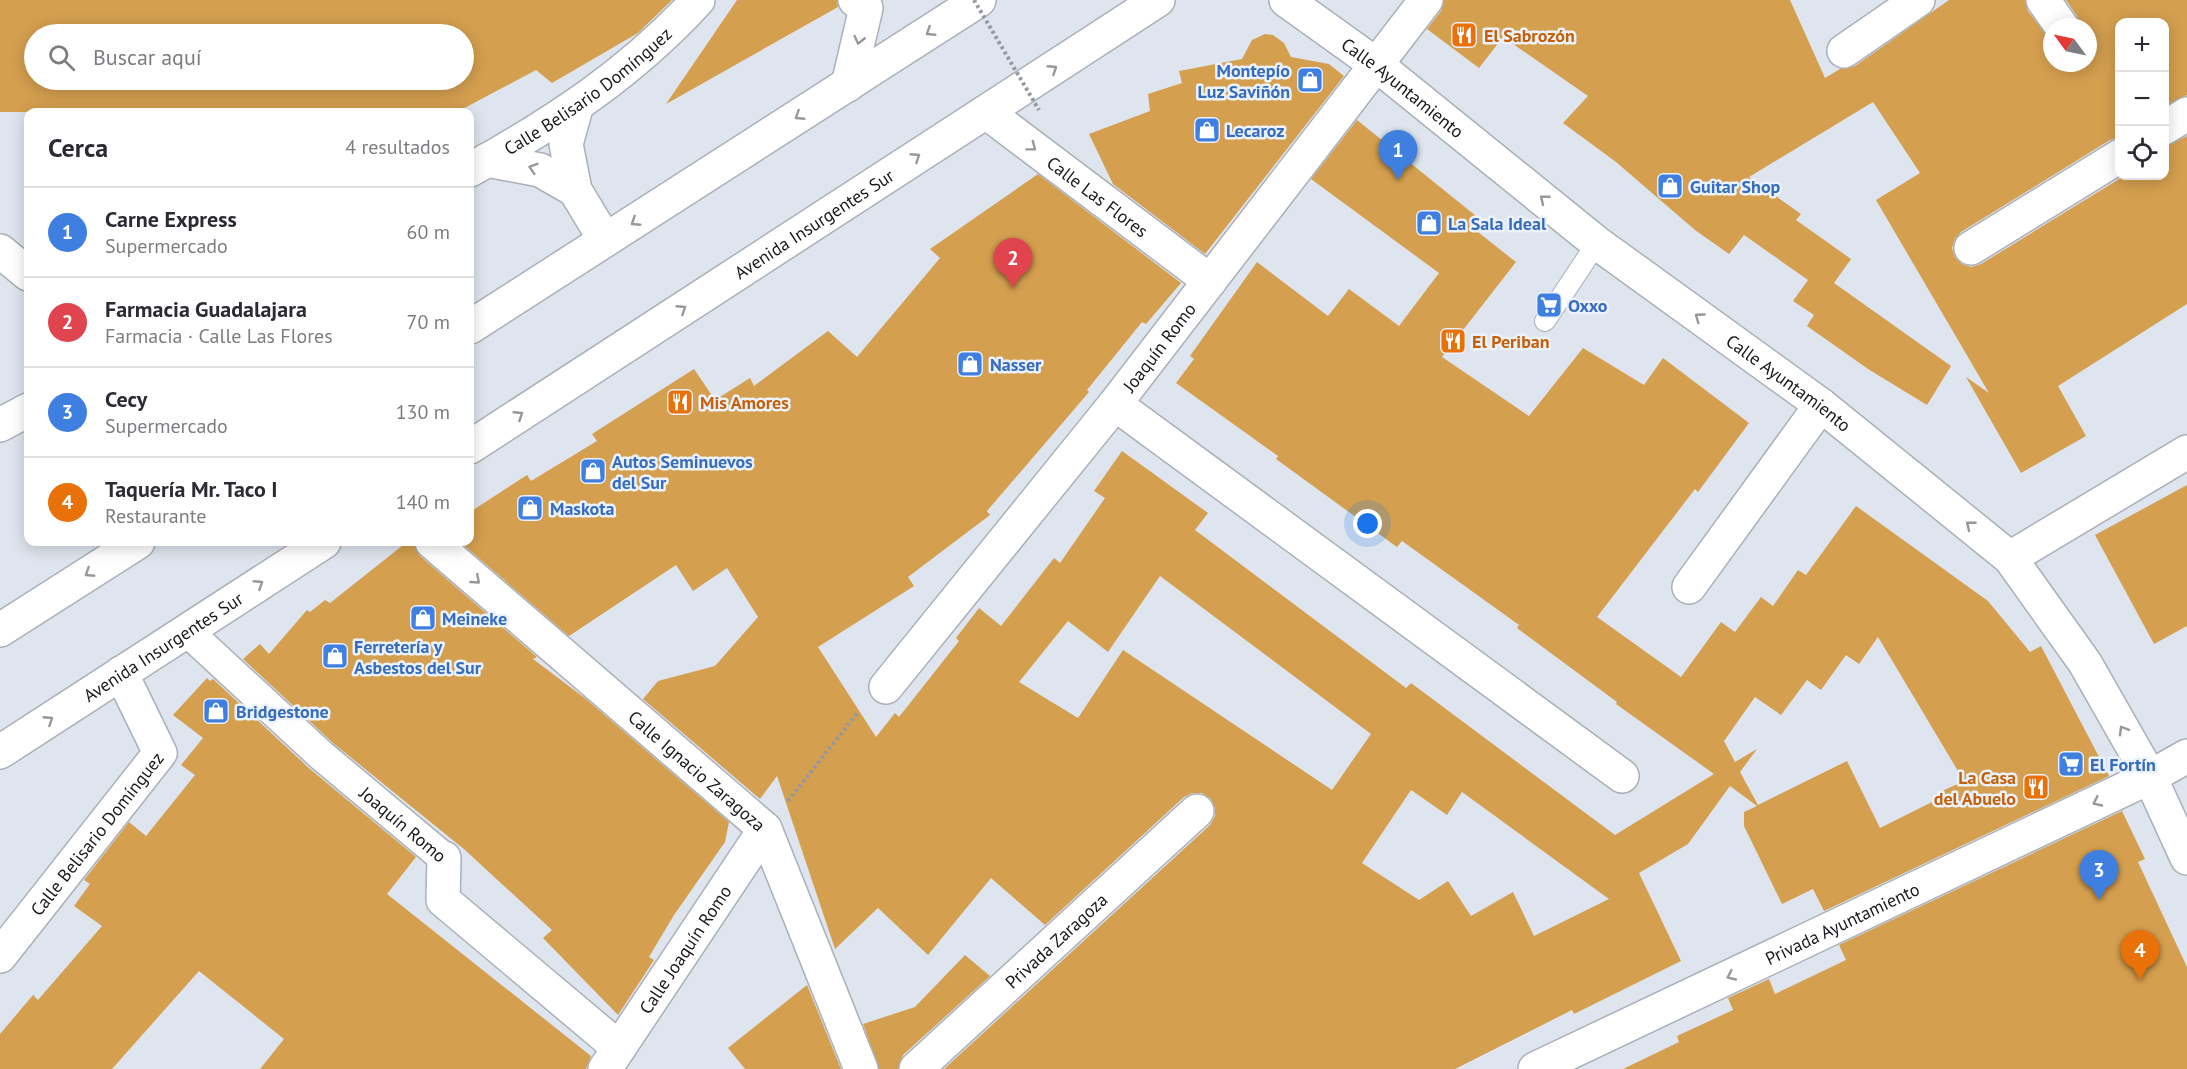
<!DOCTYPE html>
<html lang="es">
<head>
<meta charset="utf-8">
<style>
  :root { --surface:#fff; --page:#f7f7f7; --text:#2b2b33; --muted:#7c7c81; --line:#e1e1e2; --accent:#111827 }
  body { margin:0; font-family:"PT Sans",sans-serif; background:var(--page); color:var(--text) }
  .controls { position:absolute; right:18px; top:18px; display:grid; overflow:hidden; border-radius:12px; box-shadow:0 3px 15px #0003 }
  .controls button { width:54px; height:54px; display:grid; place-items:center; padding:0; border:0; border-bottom:2px solid var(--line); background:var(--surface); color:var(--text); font:30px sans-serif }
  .compass { position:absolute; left:2043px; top:18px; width:54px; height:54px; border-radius:50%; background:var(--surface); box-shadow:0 3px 15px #0003; rotate:303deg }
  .you { position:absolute; left:1368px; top:524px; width:21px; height:21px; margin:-15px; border:4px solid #fff; border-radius:50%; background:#1a73e8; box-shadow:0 0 0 9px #1a73e833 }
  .badge { display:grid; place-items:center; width:39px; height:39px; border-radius:50%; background:var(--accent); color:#fff; font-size:20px; font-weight:700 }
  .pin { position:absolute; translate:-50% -50px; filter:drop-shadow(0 2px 3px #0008) }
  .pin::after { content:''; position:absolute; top:32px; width:21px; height:18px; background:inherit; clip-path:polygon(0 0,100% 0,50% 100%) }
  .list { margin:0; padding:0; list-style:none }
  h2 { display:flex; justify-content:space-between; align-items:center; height:78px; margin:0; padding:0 24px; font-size:26px }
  h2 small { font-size:20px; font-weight:400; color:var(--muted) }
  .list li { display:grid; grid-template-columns:39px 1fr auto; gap:18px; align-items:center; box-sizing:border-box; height:90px; padding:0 24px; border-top:2px solid var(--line) }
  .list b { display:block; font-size:22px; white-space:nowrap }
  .list p { margin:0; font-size:20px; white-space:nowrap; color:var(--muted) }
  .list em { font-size:20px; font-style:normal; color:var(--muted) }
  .icon { flex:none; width:33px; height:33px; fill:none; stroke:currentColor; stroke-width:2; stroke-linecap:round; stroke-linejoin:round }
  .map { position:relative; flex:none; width:2187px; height:1069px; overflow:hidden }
  .search { position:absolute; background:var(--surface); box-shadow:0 3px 15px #0003; left:24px; top:24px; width:450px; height:66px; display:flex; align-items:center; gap:15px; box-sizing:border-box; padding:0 21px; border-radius:33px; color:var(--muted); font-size:22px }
  .panel { position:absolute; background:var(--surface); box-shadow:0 3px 15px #0003; left:24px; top:108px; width:450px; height:438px; border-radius:12px }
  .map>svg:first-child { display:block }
</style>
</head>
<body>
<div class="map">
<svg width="2187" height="1069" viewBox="0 0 2187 1069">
  <rect width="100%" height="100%" fill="#dfe5ee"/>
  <g fill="#d49f4f" fill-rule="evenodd">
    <path d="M0 0H672L638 33 552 83 536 70 457 112H0ZM34 34H464V80H34Z"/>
    <path d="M737 0H837L838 7 666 104Z"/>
    <path d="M1444 0H1790L1825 78 1840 69 1855 66 1949 0H2025L2028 11 2052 42V63H2088V27H2080L2077 16 2066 0H2187V95L2164 106V22H2120V137L2110 140 1961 232 1955 239 1952 248 1955 257 1962 264 1971 267 1981 264 2124 176H2164V147L2187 136V304L2058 386 2086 436 2021 473 1966 377 1989 393 1876 200 1920 173 1873 102 1749 177 1801 214 1796 220 1851 259 1834 283 1951 366 1927 405 1868 369 1807 326 1814 315 1793 301 1808 280 1744 235 1729 254 1695 230 1616 162 1563 123 1588 96 1503 37 1479 68 1427 29 1441 11Z"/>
    <path d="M1265 34 1273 35 1284 43 1291 57 1329 64 1344 76 1205 254 1113 184 1089 134 1150 111 1148 94 1182 83 1179 71 1242 59 1252 40Z"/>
    <path d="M1357 120 1476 216 1469 225 1516 262 1442 357 1529 416 1583 348 1644 385 1663 358 1749 423 1698 492 1695 489 1597 617 1681 677 1721 622 1735 632 1761 597 1773 606 1798 570 1806 575 1856 506 1988 601 2030 652 2041 646 2109 776 1824 911 1813 889 1782 904 1744 826V812L1757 806 1730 786 1688 844 1639 873 1681 961 1574 1014 1572 1010 1455 1069H944L1210 825 1215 816V808L1211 799 1202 793H1192L1184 797 1045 925 991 878 928 955 878 908 835 949 777 776 760 799 643 699 658 681 715 666 758 617 727 568 693 591 676 565 569 636 460 542H470V512L527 475 531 481 597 441 592 434 694 369 715 400 750 378 754 386 828 331 857 357 940 258 930 249 1038 174 1181 283 1146 324 1142 322 1087 390 1089 392 987 511 990 515 908 577 914 586 818 647 876 737 895 713 899 717 959 641 956 638 979 608 1001 626 1054 558 1060 563 1105 498 1094 491 1122 451 1208 513 1195 530 1406 688 1411 683 1615 835 1714 774 1616 704 1617 702 1517 628 1519 625 1402 541 1397 547 1276 459 1278 456 1176 383 1194 359 1190 356 1257 262 1328 316 1349 289 1399 326 1439 273 1311 179ZM1160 576 1371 734 1332 790 1123 650 1078 718 1019 682 1068 621 1108 652ZM1878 637 1964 781 1940 792 1942 797 1880 828 1847 761 1758 805 1740 772 1757 749 1735 762 1724 741 1755 697 1781 715 1807 680 1821 690 1846 655 1859 664ZM1411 790 1447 815 1462 792 1609 899 1534 936 1513 892 1471 916 1448 881 1419 900 1362 863Z"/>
    <path d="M2187 485V626L2154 644 2095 535Z"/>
    <path d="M407 542H414L420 556 537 657 533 659 586 699 729 822 725 842 674 915 649 957 654 960 618 1015 543 938 552 930 465 850 333 743 243 659 260 644 269 654 307 610 310 612 325 600 330 603Z"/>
    <path d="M207 678 210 681 213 679 310 769 416 857 387 894 591 1056 586 1069H260L284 1039 199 971 112 1069H0V1034L33 995 38 1000 102 926 74 906 90 884 84 880 129 822 146 836 195 775 181 765 203 738 173 715Z"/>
    <path d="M2122 811 2145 859 2138 862 2187 967V1069H1623L1679 1042 1677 1036 1733 1010 1728 998 1769 979 1775 994 1846 960 1839 945Z"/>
    <path d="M965 955 990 976 903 1055 898 1069H879L863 1024 915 1007Z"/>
    <path d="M807 985 841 1069H745L728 1048Z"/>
  </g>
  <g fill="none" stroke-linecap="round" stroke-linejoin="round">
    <defs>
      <path id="service" d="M1545 321 1597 243"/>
      <g id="pedestrian">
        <path id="s1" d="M187 631 322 756 444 858"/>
      </g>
      <g id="minor">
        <path d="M2043 0 2062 27"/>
        <path d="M1844 51 1918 0"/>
        <path d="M848 85 866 8 855 0"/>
        <path d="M576 108 566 144 575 190 605 240"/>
        <path id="s2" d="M986 112 1210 281"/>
        <path d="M2164 128 2187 114"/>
        <path d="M487 160 540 170 575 190"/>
        <path id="s3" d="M470 170C556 122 631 73 698 0"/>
        <path d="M1971 248 2120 156"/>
        <path d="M0 251 28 274"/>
        <path d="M1115 404 1622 776"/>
        <path d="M0 425 28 410"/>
        <path id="s4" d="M432 542 765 829 861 1069"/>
        <path d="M2010 558 2187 452"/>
        <path d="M1689 587 1821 405"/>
        <path id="s5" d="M886 687 1115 404 1426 0"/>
        <path d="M444 858 443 900 619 1048"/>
        <path id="s6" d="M0 956 160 753 121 673"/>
        <path id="s7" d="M605 1069 765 829"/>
        <path id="s8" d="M916 1069 1197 811"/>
        <path id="s9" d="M1535 1069 2150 777 2187 756"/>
      </g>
      <g id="tertiary">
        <path id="s10" d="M1286 0 1378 66 1597 243 1821 405 2010 558 2085 663 2150 777 2187 858"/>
      </g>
      <g id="secondary">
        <path d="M470 327 979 0"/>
        <path id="s11" d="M470 447 1158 0"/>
        <path d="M0 630 138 542"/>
        <path id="s12" d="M0 752 324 542"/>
      </g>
    </defs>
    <use href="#service" stroke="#aaafb8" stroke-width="22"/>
    <use href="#pedestrian" stroke="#aaafb8" stroke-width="33"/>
    <use href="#minor" stroke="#aaafb8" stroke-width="36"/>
    <use href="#tertiary" stroke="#aaafb8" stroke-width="36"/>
    <use href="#secondary" stroke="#aaafb8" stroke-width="36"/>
    <path stroke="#9499a0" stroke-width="4" stroke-dasharray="3 3" stroke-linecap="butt" d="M788 801 858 712"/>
    <use href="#service" stroke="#fff" stroke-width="20"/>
    <use href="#pedestrian" stroke="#fff" stroke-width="30"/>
    <use href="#minor" stroke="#fff" stroke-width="33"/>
    <use href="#tertiary" stroke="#fff" stroke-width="33"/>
    <use href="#secondary" stroke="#fff" stroke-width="33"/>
    <path stroke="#9499a0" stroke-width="4" stroke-dasharray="3 3" stroke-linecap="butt" d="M974 0 1039 110"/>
  </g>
  <defs><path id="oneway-chevron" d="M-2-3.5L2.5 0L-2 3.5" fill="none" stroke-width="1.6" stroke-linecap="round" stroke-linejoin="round" transform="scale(1.5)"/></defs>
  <g stroke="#979899">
    <use href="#oneway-chevron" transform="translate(930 32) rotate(147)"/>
    <use href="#oneway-chevron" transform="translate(859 40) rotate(103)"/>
    <use href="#oneway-chevron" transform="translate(1053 69) rotate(-33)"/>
    <use href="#oneway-chevron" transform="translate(799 116) rotate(147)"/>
    <use href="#oneway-chevron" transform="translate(1032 147) rotate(37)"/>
    <use href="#oneway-chevron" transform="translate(916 157) rotate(-33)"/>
    <use href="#oneway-chevron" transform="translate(533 168) rotate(-163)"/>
    <use href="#oneway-chevron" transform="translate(1544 199) rotate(-141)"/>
    <use href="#oneway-chevron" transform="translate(635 222) rotate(147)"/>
    <use href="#oneway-chevron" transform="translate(682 309) rotate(-33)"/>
    <use href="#oneway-chevron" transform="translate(1699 317) rotate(-144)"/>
    <use href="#oneway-chevron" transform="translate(519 415) rotate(-33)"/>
    <use href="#oneway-chevron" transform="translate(1970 525) rotate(-141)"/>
    <use href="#oneway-chevron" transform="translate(89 573) rotate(147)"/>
    <use href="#oneway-chevron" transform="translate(476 580) rotate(41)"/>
    <use href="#oneway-chevron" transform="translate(259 584) rotate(-33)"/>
    <use href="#oneway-chevron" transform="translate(49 720) rotate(-33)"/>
    <use href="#oneway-chevron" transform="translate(2123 730) rotate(-120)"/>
    <use href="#oneway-chevron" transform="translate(2097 802) rotate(155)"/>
    <use href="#oneway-chevron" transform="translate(1731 976) rotate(155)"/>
  </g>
  <defs>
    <symbol id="restaurant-square" viewBox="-11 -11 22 22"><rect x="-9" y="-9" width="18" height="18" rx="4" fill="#e8710a" stroke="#ecf2fc"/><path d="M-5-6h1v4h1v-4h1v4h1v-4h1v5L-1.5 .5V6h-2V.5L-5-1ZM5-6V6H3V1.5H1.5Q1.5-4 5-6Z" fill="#fff"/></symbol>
    <symbol id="shop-square" viewBox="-11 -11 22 22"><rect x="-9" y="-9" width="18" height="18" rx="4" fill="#3f7fe0" stroke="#ecf2fc"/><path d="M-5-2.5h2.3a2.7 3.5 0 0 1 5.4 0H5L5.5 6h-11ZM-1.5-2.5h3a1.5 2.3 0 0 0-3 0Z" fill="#fff"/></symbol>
    <symbol id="supermarket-square" viewBox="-11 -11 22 22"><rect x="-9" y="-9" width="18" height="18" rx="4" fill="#3f7fe0" stroke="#ecf2fc"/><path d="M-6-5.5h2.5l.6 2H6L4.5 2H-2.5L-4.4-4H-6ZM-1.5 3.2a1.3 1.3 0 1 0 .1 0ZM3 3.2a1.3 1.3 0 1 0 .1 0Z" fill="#fff"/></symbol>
  </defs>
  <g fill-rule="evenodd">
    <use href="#restaurant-square" x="1449" y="20" width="30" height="30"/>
    <use href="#shop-square" x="1295" y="65" width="30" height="30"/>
    <use href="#shop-square" x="1192" y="115" width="30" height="30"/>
    <use href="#shop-square" x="1655" y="171" width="30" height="30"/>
    <use href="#shop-square" x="1414" y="208" width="30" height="30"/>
    <use href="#supermarket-square" x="1534" y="290" width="30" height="30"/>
    <use href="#restaurant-square" x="1438" y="326" width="30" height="30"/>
    <use href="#shop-square" x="955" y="349" width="30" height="30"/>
    <use href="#restaurant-square" x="665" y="387" width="30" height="30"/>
    <use href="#shop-square" x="578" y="456" width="30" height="30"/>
    <use href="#shop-square" x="515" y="493" width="30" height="30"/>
    <use href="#shop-square" x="408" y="603" width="30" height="30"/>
    <use href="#shop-square" x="320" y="641" width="30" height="30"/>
    <use href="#shop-square" x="201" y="696" width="30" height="30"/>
    <use href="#supermarket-square" x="2056" y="749" width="30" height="30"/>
    <use href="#restaurant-square" x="2021" y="772" width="30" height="30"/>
  </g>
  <g text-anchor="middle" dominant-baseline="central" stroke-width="5" stroke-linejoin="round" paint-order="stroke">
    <g font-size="18" font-weight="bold" fill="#c56008" stroke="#ecf2fc" text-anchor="start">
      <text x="1484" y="35">El Sabrozón</text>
      <text x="1472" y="341">El Periban</text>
      <text x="700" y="402">Mis Amores</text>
      <text x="2016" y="777" text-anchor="end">La Casa<tspan x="2016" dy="21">del Abuelo</tspan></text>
    </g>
    <g font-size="18" font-weight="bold" fill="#366cbe" stroke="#ecf2fc" text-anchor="start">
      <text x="1290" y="70" text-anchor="end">Montepío<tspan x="1290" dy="21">Luz Saviñón</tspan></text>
      <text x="1226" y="130">Lecaroz</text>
      <text x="1690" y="186">Guitar Shop</text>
      <text x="1448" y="223">La Sala Ideal</text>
      <text x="1568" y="305">Oxxo</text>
      <text x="990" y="364">Nasser</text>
      <text x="612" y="461">Autos Seminuevos<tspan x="612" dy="21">del Sur</tspan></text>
      <text x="550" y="508">Maskota</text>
      <text x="442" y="618">Meineke</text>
      <text x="354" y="646">Ferretería y<tspan x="354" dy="21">Asbestos del Sur</tspan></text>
      <text x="236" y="711">Bridgestone</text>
      <text x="2090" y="764">El Fortín</text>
    </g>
    <g font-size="18" fill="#17191d" stroke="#ecf2fc">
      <text stroke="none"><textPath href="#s10" startOffset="146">Calle Ayuntamiento</textPath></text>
      <text stroke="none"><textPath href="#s3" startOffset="142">Calle Belisario Domínguez</textPath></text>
      <text stroke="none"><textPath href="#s2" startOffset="140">Calle Las Flores</textPath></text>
      <text stroke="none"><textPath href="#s11" startOffset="410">Avenida Insurgentes Sur</textPath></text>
      <text stroke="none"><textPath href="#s5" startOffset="436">Joaquín Romo</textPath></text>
      <text stroke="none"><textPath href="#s10" startOffset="632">Calle Ayuntamiento</textPath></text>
      <text stroke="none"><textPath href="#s12" startOffset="194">Avenida Insurgentes Sur</textPath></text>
      <text stroke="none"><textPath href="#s4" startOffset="350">Calle Ignacio Zaragoza</textPath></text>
      <text stroke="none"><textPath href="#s1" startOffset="290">Joaquín Romo</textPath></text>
      <text stroke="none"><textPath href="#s6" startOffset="156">Calle Belisario Domínguez</textPath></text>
      <text stroke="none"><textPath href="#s9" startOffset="340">Privada Ayuntamiento</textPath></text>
      <text stroke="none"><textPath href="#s8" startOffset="190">Privada Zaragoza</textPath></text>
      <text stroke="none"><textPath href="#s7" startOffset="144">Calle Joaquín Romo</textPath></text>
    </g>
  </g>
</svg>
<div class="controls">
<button>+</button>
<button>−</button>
<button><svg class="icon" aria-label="locate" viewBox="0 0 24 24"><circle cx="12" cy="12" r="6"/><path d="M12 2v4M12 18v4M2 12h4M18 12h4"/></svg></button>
</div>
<svg class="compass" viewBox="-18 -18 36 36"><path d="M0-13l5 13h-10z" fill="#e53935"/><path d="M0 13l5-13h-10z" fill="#7c7c81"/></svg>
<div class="you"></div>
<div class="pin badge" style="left:1398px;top:180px;background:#3f7fe0">1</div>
<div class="pin badge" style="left:1013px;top:288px;background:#e0444e">2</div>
<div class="pin badge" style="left:2099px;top:900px;background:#3f7fe0">3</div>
<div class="pin badge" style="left:2140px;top:980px;background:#e8710a">4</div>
<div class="search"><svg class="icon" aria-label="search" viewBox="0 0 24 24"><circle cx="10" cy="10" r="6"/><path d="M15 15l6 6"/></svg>Buscar aquí</div>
<section class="panel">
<h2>Cerca<small>4 resultados</small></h2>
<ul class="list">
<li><span class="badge" style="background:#3f7fe0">1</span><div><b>Carne Express</b><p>Supermercado</p></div><em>60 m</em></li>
<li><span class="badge" style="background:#e0444e">2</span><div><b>Farmacia Guadalajara</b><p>Farmacia · Calle Las Flores</p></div><em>70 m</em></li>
<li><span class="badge" style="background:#3f7fe0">3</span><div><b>Cecy</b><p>Supermercado</p></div><em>130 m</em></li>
<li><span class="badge" style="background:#e8710a">4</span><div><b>Taquería Mr. Taco I</b><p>Restaurante</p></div><em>140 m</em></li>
</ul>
</section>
</div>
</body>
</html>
